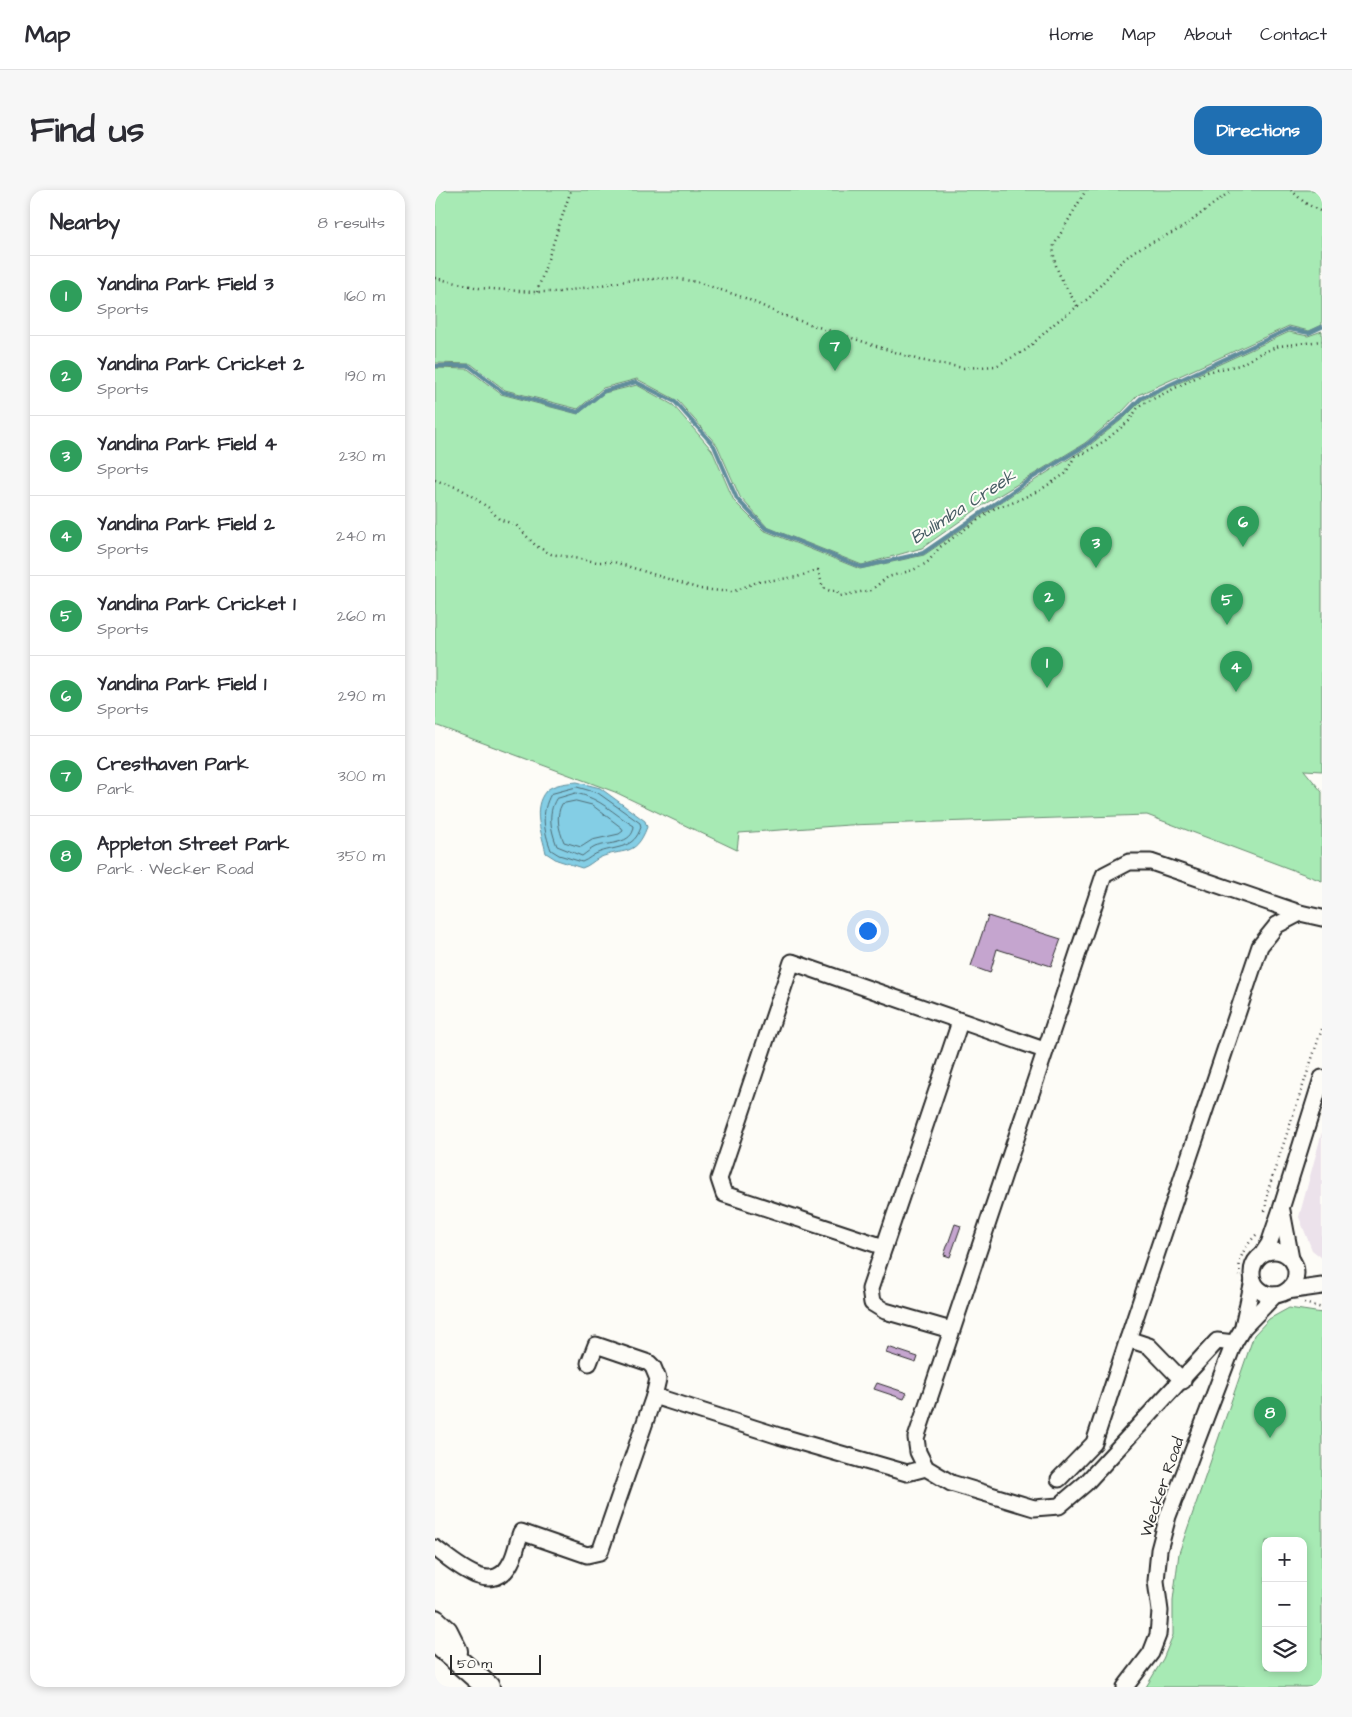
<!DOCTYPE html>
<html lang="en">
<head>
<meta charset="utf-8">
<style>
  :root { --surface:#fff; --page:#f7f7f7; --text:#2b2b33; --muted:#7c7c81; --line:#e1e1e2; --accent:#1f6fb2 }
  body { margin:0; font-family:"Architects Daughter",sans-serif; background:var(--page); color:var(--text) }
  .controls { position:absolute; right:15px; bottom:15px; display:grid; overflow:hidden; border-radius:10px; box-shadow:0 2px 8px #0003 }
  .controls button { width:45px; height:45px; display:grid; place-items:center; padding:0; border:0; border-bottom:1px solid var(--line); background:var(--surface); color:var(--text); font:25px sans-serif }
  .scale { position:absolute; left:15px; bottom:12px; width:91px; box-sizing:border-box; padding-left:5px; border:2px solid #2b2b2b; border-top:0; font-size:14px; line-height:18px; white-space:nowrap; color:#2b2b2b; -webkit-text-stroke:4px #fdfcf7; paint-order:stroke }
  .you { position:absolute; left:432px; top:740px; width:18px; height:18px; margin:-12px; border:4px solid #fff; border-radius:50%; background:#1a73e8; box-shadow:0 0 0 8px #1a73e833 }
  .badge { display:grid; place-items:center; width:32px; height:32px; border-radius:50%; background:var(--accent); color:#fff; font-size:16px; font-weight:700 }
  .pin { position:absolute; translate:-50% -41px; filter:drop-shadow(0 1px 2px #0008) }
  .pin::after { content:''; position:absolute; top:26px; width:18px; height:15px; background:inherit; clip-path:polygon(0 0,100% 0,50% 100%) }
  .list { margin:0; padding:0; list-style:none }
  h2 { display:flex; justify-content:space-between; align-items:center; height:65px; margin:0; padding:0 20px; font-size:21px }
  h2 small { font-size:16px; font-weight:400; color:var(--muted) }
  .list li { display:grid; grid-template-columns:32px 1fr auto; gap:15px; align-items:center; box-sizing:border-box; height:80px; padding:0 20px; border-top:1px solid var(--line) }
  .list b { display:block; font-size:19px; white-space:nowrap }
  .list p { margin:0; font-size:16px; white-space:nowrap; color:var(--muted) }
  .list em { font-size:16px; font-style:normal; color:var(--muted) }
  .icon { flex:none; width:28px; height:28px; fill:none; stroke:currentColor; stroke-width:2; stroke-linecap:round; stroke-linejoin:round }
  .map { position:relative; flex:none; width:887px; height:1497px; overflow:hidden; border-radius:15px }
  header { display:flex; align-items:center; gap:30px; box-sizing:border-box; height:70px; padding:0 25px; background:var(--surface); border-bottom:1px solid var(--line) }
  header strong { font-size:24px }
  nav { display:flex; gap:28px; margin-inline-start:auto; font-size:18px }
  .intro { display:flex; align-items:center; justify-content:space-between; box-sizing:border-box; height:120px; padding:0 30px }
  h1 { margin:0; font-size:35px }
  .button { padding:12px 22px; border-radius:15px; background:var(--accent); color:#fff; font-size:18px; font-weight:700 }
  main { display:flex; gap:30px; padding:0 30px }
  aside { flex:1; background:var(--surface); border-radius:15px; box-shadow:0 2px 8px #0003 }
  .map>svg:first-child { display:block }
</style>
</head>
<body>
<header>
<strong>Map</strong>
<nav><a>Home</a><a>Map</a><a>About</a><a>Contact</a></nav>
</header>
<div class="intro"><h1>Find us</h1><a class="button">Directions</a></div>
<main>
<aside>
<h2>Nearby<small>8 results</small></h2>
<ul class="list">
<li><span class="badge" style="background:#2e9e5b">1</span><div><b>Yandina Park Field 3</b><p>Sports</p></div><em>160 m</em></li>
<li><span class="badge" style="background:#2e9e5b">2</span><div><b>Yandina Park Cricket 2</b><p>Sports</p></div><em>190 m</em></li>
<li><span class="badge" style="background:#2e9e5b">3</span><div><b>Yandina Park Field 4</b><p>Sports</p></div><em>230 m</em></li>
<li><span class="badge" style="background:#2e9e5b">4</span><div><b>Yandina Park Field 2</b><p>Sports</p></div><em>240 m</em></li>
<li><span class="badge" style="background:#2e9e5b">5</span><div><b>Yandina Park Cricket 1</b><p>Sports</p></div><em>260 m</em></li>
<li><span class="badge" style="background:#2e9e5b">6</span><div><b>Yandina Park Field 1</b><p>Sports</p></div><em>290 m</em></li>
<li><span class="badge" style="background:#2e9e5b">7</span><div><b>Cresthaven Park</b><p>Park</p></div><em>300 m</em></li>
<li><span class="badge" style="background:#2e9e5b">8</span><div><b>Appleton Street Park</b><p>Park · Wecker Road</p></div><em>350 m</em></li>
</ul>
</aside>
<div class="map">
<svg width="887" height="1497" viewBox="0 0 887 1497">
  <rect width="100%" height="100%" fill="#fdfcf7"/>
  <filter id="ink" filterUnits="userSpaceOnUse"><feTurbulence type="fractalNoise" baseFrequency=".02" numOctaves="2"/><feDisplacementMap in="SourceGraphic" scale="10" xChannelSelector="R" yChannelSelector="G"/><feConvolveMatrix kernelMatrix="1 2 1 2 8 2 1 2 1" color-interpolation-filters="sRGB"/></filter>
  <g filter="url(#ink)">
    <path fill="#ece2eb" d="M887 942V1068L877 1060 864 1027Z"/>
    <g fill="#a7eab4" stroke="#698a70" fill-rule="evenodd">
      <path d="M0 0H887V135L874 141 854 136 703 205 686 223 650 253 545 317 487 358 427 375 332 337 305 307 282 255 243 211 202 189 168 198 143 219 70 200 36 174 0 173Z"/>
      <path d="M887 141V581L869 580 887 602V691L712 625 414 635 304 643 302 660 180 602 0 535V178L33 179 66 204 143 224 169 203 202 195 238 215 277 260 299 311 328 340 425 379 489 365 578 304 651 258 690 227 707 210 854 142 873 146Z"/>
      <path d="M854 1118 887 1123V1497H711L728 1469 738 1445V1410L744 1363 819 1145 834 1129ZM831 1351H868V1478H831Z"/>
    </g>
    <path fill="#84cee5" stroke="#608d9b" d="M142 592 165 598 210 631 212 637C200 669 188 657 164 668 158 671 154 676 147 678L122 670 111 663C107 644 96 618 111 601 118 594 133 593 142 592Z"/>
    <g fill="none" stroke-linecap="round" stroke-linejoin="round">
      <g stroke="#4f6c75" stroke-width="1">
        <path d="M142 597 163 603 205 633 206 637C199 659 183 656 165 662 158 664 153 670 147 672L124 665 116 660C109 641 105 623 116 604Z"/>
        <path d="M141 603C167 609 177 623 199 636 198 655 173 652 160 657 156 659 151 663 147 666L122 656C116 640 112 624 121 609Z"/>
        <path d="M141 611 157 615 187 638 188 641 184 644 157 650 146 657 129 652C124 640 120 626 127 614Z"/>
      </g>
      <path stroke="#608d9b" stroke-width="4" d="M0 176H34L68 202 143 222 169 201 201 192 240 212 279 256 302 309 330 338 426 377 488 363 597 288 651 255 688 226 706 208 854 139 874 143 887 137"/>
    </g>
    <g fill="#c5a5cf" stroke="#2b2b2b">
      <path d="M553 726 626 749 616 776 562 759 555 783 536 776Z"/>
      <path d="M520 1034 526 1036 515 1067 509 1065Z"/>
      <path d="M453 1157 483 1167 481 1173 451 1163Z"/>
      <path d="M442 1193 472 1203 469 1209 439 1199Z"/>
    </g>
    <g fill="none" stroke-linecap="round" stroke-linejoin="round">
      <defs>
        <g id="minor">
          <path d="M847 1021 856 1069"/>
          <path d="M449 1057 289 1004 284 989 357 772 609 860"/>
          <circle cx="839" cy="1083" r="22"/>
          <path d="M828 1063 834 1054 846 1019 887 888"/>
          <path d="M852 1101 887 1096"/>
          <path d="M808 1136 818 1090"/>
          <path d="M516 1140 450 1121 437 1113 435 1099 525 832"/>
          <path d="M799 1153 782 1151 651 1293 624 1316 599 1318 516 1293 491 1278 483 1262 481 1248 669 685 694 672H716L865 723 887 728"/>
          <path d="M154 1173 161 1155 214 1173 218 1177 223 1189 219 1206"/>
          <path d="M748 1191 714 1156 693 1149 825 756 842 735 865 723"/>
          <path d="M624 1289 659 1253 693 1149"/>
          <path d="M0 1358C19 1372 58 1409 76 1372 81 1363 82 1352 86 1342L152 1365 165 1362 219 1206 344 1246 472 1283 491 1278"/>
          <path d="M690 1497 716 1463 723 1445 725 1421 721 1391 724 1360 733 1326 799 1153 808 1138 840 1105"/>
        </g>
        <g id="highway">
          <path d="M0 1431 11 1441 21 1461"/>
          <path d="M0 1451 53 1497"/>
        </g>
      </defs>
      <use href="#minor" stroke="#2b2b2b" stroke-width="19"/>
      <use href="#highway" stroke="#2b2b2b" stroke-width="26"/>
      <g stroke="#2b2b2b" stroke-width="2.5" stroke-dasharray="1 4" stroke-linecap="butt">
        <path d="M856 0 870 13 887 22"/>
        <path d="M0 88 44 98 98 102H124L197 90 238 88 262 92 310 108 347 125 484 170 529 178 561 176 591 160 620 133 654 108 684 74 699 61 747 38 797 0"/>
        <path d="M102 102 136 0"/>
        <path d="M642 116C631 96 616 77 619 55L651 0"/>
        <path d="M0 290 26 299 54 318 64 329 81 335 101 356 116 364 162 372H179L265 399 297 402 322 392 362 387 383 380 388 398 395 401H401L405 406 436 400 453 387 478 380 492 373 505 357 560 318 577 313 605 300 630 284 640 266 649 263 671 250 694 231 704 216 772 182 805 175 824 164 844 156 887 151"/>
        <path d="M830 1021 833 1000 887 839"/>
        <path d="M805 1086C802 1067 811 1055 823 1043"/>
        <path d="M869 1113 887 1118"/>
      </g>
      <use href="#minor" stroke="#fdfcf7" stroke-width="15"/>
      <use href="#highway" stroke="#fdfcf7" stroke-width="22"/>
    </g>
  </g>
  <g text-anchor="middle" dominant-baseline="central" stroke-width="4" stroke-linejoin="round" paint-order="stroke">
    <g font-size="16" fill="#2b2b2b" stroke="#fdfcf7">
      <text transform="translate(727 1297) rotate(-71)">Wecker Road</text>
    </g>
    <g font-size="18" font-style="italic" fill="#465c63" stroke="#fdfcf7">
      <text transform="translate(528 317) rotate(-33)">Bulimba Creek</text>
    </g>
  </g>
</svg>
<div class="controls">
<button>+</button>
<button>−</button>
<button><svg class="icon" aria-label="layers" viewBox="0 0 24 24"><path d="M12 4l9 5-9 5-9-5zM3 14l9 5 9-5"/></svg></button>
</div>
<div class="scale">50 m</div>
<div class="you"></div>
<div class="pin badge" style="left:612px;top:498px;background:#2e9e5b">1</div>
<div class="pin badge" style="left:614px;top:432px;background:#2e9e5b">2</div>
<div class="pin badge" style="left:661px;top:378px;background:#2e9e5b">3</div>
<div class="pin badge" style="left:801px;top:502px;background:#2e9e5b">4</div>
<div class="pin badge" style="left:792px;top:435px;background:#2e9e5b">5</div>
<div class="pin badge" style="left:808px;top:357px;background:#2e9e5b">6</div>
<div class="pin badge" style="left:400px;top:181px;background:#2e9e5b">7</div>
<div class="pin badge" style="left:835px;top:1248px;background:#2e9e5b">8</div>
</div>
</main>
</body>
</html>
